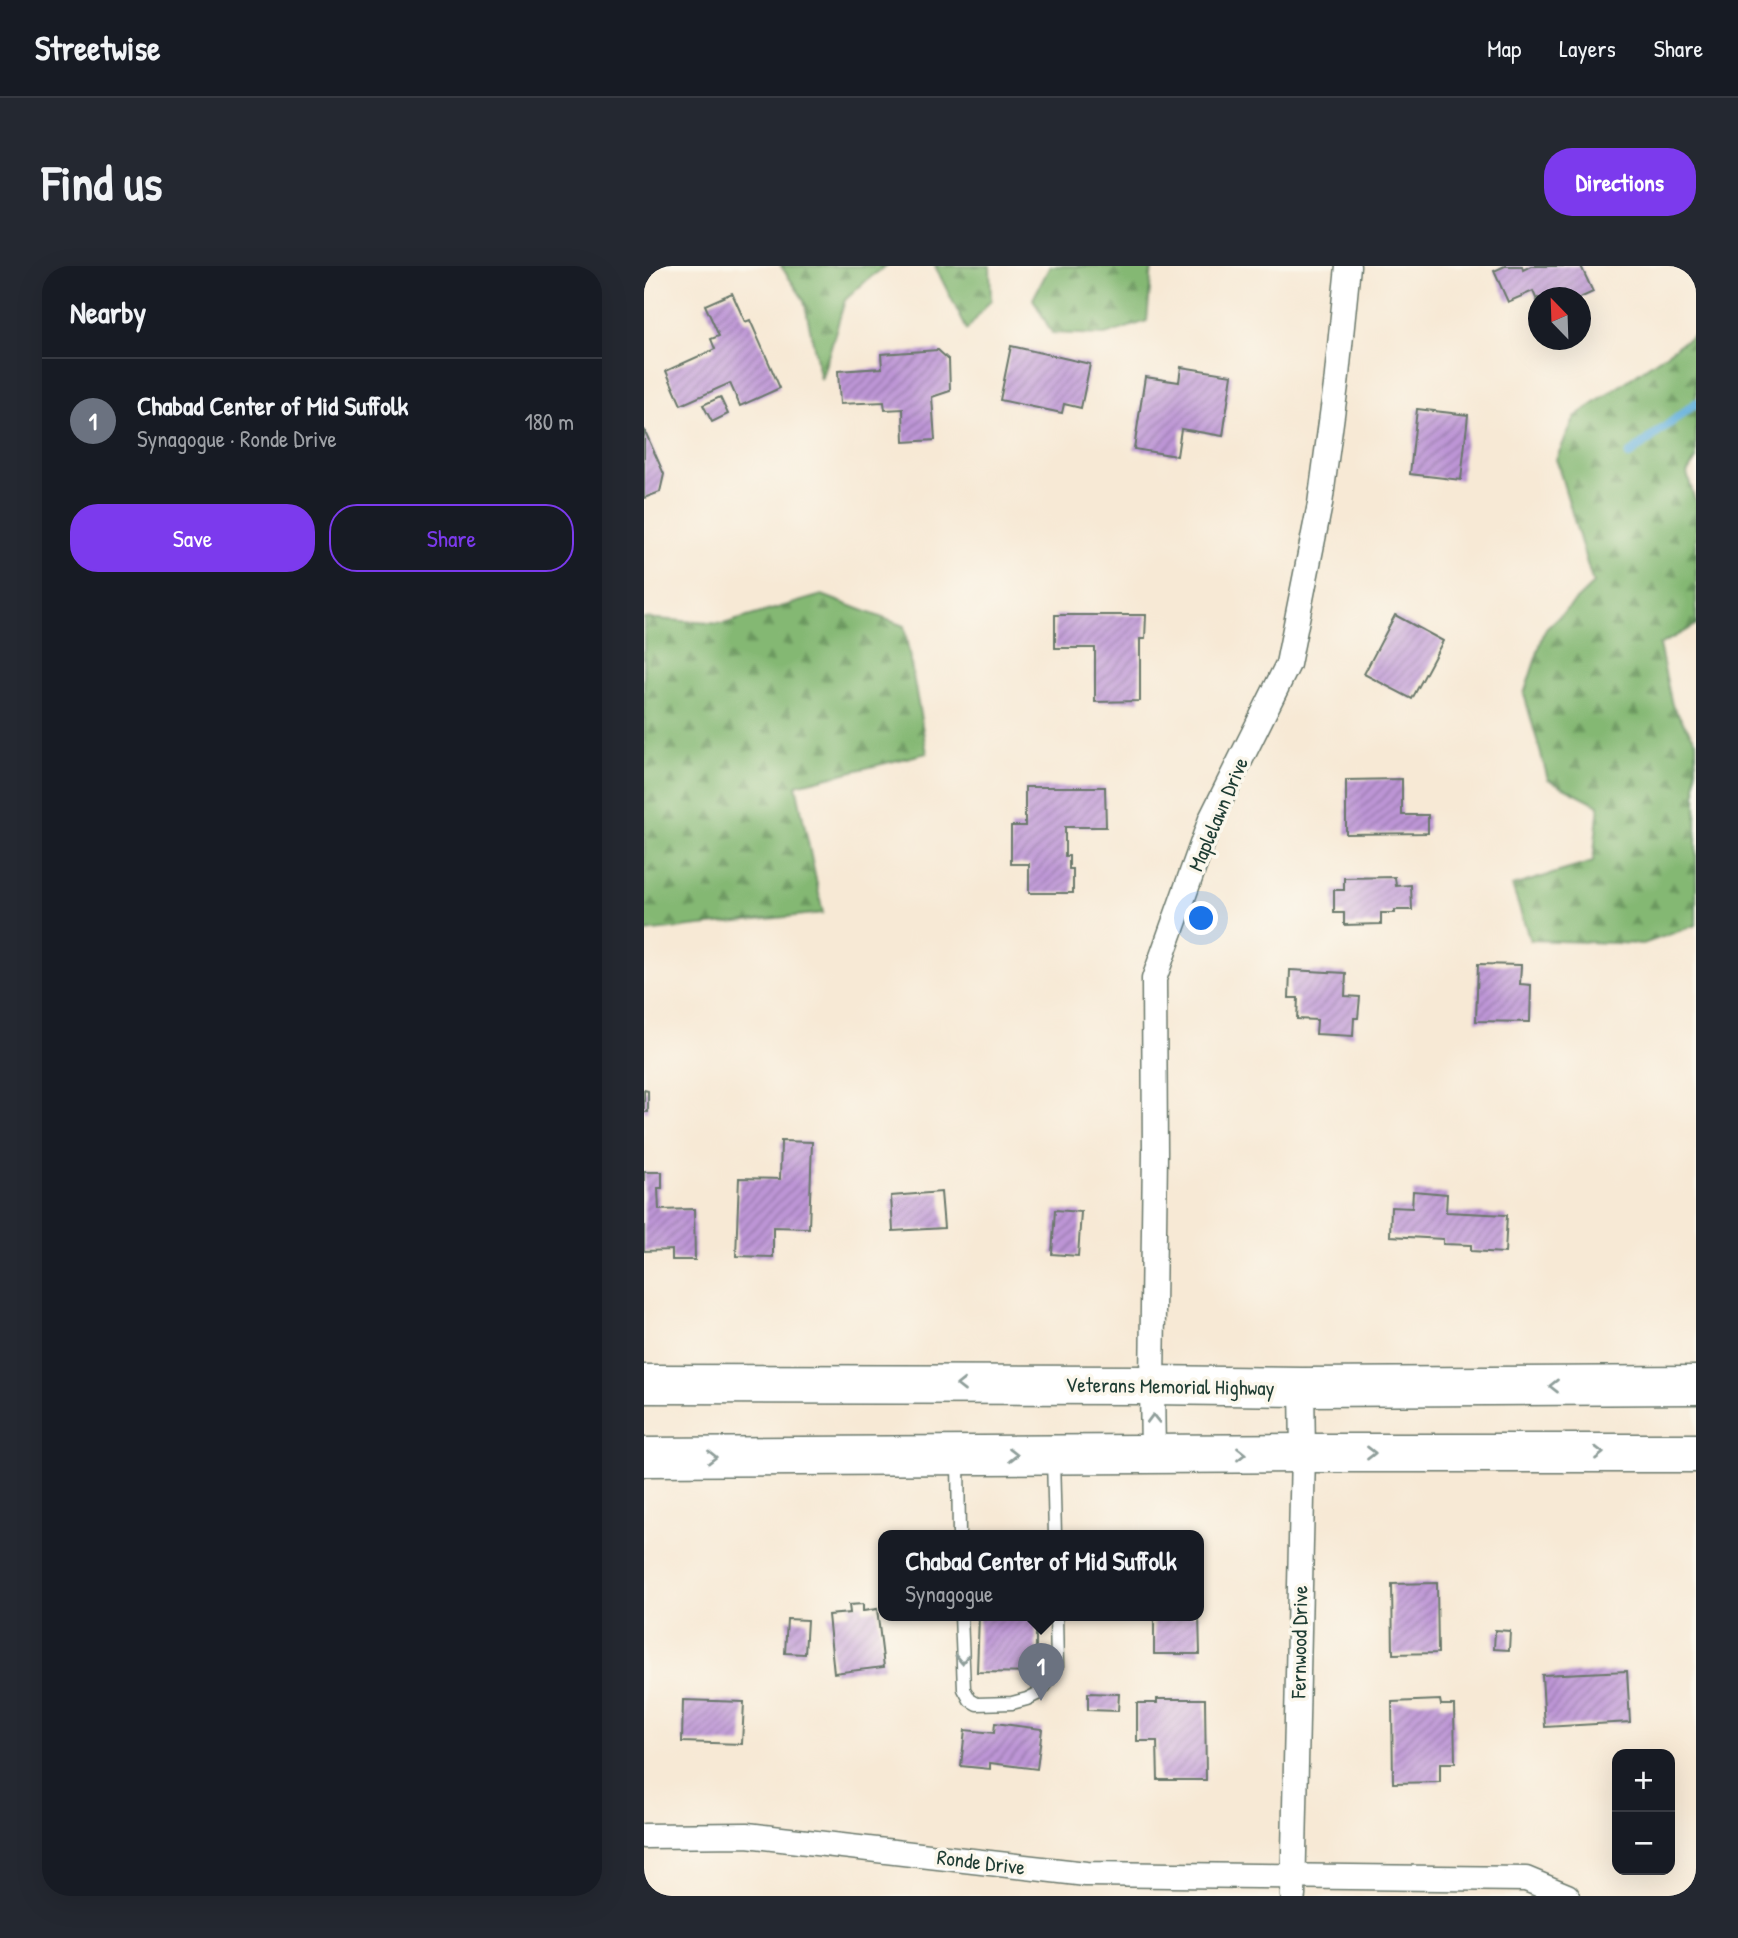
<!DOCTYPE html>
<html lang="en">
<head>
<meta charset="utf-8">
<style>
  :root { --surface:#171b24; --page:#242831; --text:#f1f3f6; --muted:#9ea1a6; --line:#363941; --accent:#7c3aed }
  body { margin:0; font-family:"Patrick Hand",sans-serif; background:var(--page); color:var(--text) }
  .controls { position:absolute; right:21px; bottom:21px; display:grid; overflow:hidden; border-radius:14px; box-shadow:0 7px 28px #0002 }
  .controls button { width:63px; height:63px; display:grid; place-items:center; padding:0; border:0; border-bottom:2px solid var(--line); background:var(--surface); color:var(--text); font:35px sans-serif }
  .compass { position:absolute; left:884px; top:21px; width:63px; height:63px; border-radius:50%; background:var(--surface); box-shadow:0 7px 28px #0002; rotate:337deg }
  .you { position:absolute; left:558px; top:653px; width:24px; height:24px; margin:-18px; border:5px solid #fff; border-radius:50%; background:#1a73e8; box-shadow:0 0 0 10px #1a73e833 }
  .badge { display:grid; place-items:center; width:46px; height:46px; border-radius:50%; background:var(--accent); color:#fff; font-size:23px; font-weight:700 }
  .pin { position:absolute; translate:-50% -58px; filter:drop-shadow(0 2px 4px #0008) }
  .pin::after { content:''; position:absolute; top:37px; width:24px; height:21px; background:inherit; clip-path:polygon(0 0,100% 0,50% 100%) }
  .popup { position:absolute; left:234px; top:1264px; width:326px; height:91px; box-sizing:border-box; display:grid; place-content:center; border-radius:14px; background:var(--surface); filter:drop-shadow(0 2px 5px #0005); font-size:23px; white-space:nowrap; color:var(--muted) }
  .popup b { font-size:26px; color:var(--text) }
  .popup::after { content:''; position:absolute; left:50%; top:100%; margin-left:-14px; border:14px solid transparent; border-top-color:var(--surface) }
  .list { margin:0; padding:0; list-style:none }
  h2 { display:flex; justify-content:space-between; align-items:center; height:91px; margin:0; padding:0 28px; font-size:30px }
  h2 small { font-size:23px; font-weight:400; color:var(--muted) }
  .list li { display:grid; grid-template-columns:46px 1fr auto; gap:21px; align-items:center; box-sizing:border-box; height:126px; padding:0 28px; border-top:2px solid var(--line) }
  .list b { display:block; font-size:26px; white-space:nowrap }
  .list p { margin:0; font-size:23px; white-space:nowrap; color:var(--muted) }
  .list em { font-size:23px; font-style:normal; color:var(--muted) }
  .actions { display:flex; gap:14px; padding:21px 28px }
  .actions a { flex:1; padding:16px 0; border:2px solid var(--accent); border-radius:28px; text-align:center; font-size:24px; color:var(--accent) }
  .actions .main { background:var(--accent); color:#fff }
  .map { position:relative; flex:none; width:1052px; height:1630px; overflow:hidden; border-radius:28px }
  header { display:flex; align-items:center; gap:42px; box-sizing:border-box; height:98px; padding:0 35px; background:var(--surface); border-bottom:2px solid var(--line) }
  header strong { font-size:33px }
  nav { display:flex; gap:38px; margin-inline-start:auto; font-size:24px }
  .intro { display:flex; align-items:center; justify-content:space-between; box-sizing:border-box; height:168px; padding:0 42px }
  h1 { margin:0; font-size:49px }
  .button { padding:18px 32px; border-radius:28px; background:var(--accent); color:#fff; font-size:24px; font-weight:700 }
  main { display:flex; gap:42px; padding:0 42px }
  aside { flex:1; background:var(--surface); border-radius:28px; box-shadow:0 7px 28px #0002 }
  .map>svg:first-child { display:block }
</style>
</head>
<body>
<header>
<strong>Streetwise</strong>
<nav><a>Map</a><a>Layers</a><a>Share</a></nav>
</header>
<div class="intro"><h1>Find us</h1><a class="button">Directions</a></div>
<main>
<aside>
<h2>Nearby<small></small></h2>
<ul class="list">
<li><span class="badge" style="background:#6b7280">1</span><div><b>Chabad Center of Mid Suffolk</b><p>Synagogue · Ronde Drive</p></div><em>180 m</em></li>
</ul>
<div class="actions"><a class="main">Save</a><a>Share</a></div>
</aside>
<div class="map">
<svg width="1052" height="1630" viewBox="0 0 1052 1630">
  <defs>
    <pattern id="forest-firs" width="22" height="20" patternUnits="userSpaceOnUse" patternTransform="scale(1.75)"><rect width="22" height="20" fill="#84b873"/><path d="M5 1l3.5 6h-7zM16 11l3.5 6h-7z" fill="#6b975f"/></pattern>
    <pattern id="building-hatch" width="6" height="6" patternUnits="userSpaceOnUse" patternTransform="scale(1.75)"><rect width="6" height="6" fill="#bd95d6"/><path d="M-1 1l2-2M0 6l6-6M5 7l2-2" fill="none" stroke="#997bae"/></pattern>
  </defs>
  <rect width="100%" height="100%" fill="#fbf7ec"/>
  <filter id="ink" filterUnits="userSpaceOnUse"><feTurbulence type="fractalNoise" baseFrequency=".0143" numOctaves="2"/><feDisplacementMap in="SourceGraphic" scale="14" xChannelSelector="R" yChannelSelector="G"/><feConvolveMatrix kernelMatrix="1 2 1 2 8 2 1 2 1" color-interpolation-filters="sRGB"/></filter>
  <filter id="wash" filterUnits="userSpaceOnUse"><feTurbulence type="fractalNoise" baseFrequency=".00686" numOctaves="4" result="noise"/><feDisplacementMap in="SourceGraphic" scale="28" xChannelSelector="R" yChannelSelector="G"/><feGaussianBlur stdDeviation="1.57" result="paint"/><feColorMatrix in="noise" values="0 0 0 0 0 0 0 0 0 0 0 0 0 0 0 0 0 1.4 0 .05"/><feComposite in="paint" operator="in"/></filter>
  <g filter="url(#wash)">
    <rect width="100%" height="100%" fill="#f7e9d5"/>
    <g fill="url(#forest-firs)" stroke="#527a54" stroke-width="2">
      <path d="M137 0H242L224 13 201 34 177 114 160 34Z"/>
      <path d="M291 0H346L347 34 323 64Z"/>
      <path d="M406 0H508L503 55 461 69 408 67 389 33Z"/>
      <path d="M1052 67V193L1043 207 1052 238V359L1015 379 1028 439 1052 475V659L999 678 886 674 868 620 949 596 955 539 904 513 880 428 901 364 949 318 912 193 931 151Z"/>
      <path d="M178 329 260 360 283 487 152 519 179 647 0 666V352L79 358Z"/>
    </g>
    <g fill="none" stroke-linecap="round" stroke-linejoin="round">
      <path stroke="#64b0dd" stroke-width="9" d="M985 189 1052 137"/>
    </g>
    <g id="blocks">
      <g fill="url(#building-hatch)">
        <path d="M861 0H878L879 4 887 0H937L949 26 936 32H894V37L889 25 864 36 850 5Z"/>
        <path d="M88 27 101 56 106 54 136 122 96 140 86 117 37 139 22 105 71 83 67 73 75 70 61 39Z"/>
        <path d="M367 80 446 98 437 142 420 138 418 147 356 134Z"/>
        <path d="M294 84 305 94 306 125 288 131 291 174 260 176 259 143 241 144 240 136 196 138 194 105 238 102 237 88Z"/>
        <path d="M537 101 588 109 579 170 537 163 533 190 490 183 501 111 535 116Z"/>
        <path d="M76 131 84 148 68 156 59 139Z"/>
        <path d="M773 143 824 149 817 214 766 208Z"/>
        <path d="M0 163 20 208 16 226 0 232Z"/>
        <path d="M411 349H502L501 373H496V435L451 436V382H411Z"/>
        <path d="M751 349 799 375 768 433 720 408Z"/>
        <path d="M758 513V549H784V567L702 568V514Z"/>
        <path d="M381 521H461L462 561H421V590H425V603H429V627H385V598H367V560H381Z"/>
        <path d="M751 611 752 620 767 619 768 644H751V647H737V658L700 659V647H690V624H700V612Z"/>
        <path d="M834 698 877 699 876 718 887 719 886 756 832 755Z"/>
        <path d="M646 704 702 707 701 730 716 731 714 752H710L709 770 672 768 673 754 653 753 654 732H645Z"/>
        <path d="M0 824 4 825V846H0Z"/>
        <path d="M137 875 168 876 165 962 129 961V991L92 990 95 912 136 913Z"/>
        <path d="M0 906H18V922H14L15 944 50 943 51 994H28V984L0 985Z"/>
        <path d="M769 925 803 928 802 946 863 949 861 987 827 985V979L799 978V973L746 970 747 941 768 942Z"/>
        <path d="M297 926 300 962 249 965 247 930Z"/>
        <path d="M411 944 437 946 434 990 408 988Z"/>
        <path d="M793 1317 794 1387 749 1388 748 1318Z"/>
        <path d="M219 1338V1345L233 1343 240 1401 190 1407 184 1349 206 1347 205 1339Z"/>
        <path d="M335 1349H392V1383L401 1384 400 1407 333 1406Z"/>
        <path d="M510 1349H555L556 1388H510Z"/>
        <path d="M143 1353 163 1354 161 1388 141 1387Z"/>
        <path d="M851 1364 866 1365 865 1384 850 1383Z"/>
        <path d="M983 1405 986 1456 901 1461 898 1409Z"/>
        <path d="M444 1427 475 1428 474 1445 444 1444Z"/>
        <path d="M513 1433H561L562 1514H514L513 1475H493V1437H513Z"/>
        <path d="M39 1434 100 1436 98 1478 38 1476Z"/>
        <path d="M796 1434 797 1439H810L811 1497H796V1516L749 1517 748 1436Z"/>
        <path d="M351 1457 398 1463 393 1503 346 1497V1503L317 1500 321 1464 350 1467Z"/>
      </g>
    </g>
  </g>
  <g filter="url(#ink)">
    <use href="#blocks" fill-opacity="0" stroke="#6b796c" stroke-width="2"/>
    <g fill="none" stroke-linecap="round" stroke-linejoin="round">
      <defs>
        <g id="lane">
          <path d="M409 1192 411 1269"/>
          <path d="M314 1193 315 1269"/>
          <path d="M317 1349 320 1423 326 1434 333 1438 368 1437 383 1433 395 1427 403 1417 413 1401 412 1349"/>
        </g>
        <g id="street">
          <path d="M509 1188 508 1119 511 887 510 713 567 553 644 398 676 238 692 119 704 0"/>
          <path d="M0 1570 103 1569 442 1608 882 1613 923 1630"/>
          <path d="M649 1630 659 1187 658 1121"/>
        </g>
        <g id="primary">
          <path d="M0 1118 508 1119 658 1121 1052 1119"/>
          <path d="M0 1191 659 1187H1052"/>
        </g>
      </defs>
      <use href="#lane" stroke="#6b796c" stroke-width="15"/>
      <use href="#street" stroke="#6b796c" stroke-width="27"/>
      <use href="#primary" stroke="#6b796c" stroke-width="41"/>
      <use href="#lane" stroke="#fff" stroke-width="12"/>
      <use href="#street" stroke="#fff" stroke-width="24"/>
      <use href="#primary" stroke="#fff" stroke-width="38"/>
    </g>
    <defs><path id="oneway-chevron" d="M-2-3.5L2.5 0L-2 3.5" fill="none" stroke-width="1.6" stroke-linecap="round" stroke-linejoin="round" transform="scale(1.75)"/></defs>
    <g stroke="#8f9e9a">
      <use href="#oneway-chevron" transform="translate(317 1119) rotate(-180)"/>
      <use href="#oneway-chevron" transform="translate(910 1120) rotate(180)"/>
      <use href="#oneway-chevron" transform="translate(509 1153) rotate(-91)"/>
      <use href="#oneway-chevron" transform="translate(727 1187)"/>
      <use href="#oneway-chevron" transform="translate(955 1187)"/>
      <use href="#oneway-chevron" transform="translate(597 1188)"/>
      <use href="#oneway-chevron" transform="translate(369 1189)"/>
      <use href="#oneway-chevron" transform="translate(68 1191)"/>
      <use href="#oneway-chevron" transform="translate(318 1393) rotate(88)"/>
    </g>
  </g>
  <g text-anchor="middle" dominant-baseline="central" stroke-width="7" stroke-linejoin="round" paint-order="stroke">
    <g font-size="21" fill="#1f3d34" stroke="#fbf7ec">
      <text transform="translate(574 548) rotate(-67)">Maplelawn Drive</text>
      <text transform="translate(526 1120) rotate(1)">Veterans Memorial Highway</text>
      <text transform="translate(655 1376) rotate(-89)">Fernwood Drive</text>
      <text transform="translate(337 1596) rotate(7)">Ronde Drive</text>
    </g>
  </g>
</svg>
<div class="controls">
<button>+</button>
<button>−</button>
</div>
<svg class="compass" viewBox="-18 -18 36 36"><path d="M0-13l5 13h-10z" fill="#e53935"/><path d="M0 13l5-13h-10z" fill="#9ea1a6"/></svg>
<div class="you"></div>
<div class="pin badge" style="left:397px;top:1435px;background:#6b7280">1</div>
<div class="popup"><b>Chabad Center of Mid Suffolk</b>Synagogue</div>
</div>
</main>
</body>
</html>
